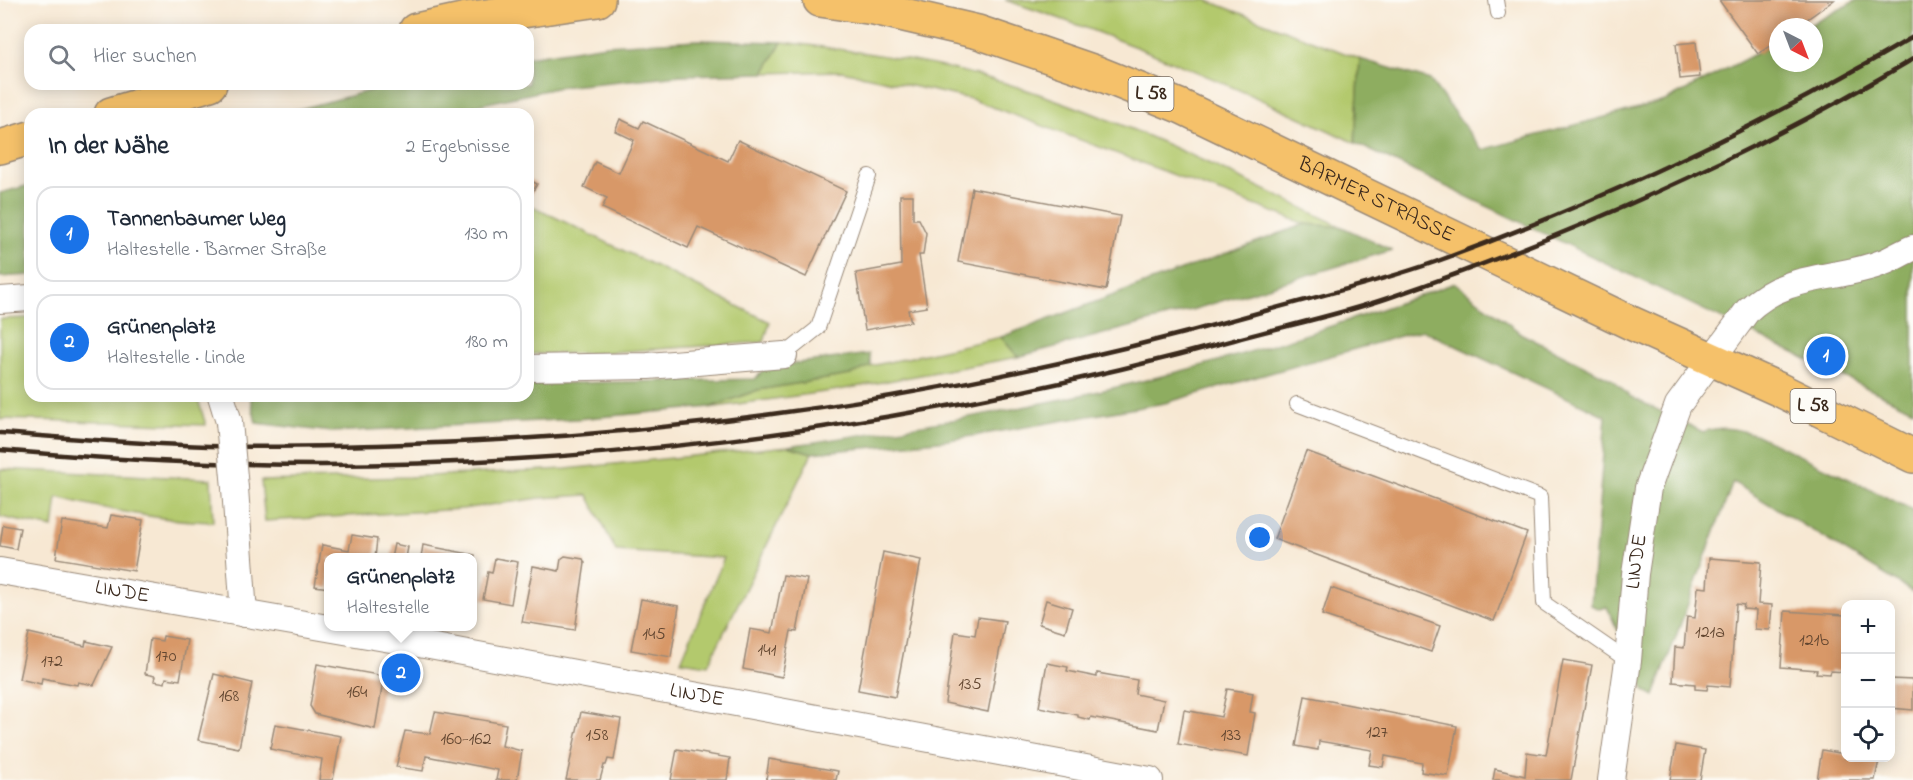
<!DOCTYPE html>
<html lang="de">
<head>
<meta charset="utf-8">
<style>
  :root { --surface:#fff; --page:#f2f2f3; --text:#1f2937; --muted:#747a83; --line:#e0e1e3; --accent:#1a73e8 }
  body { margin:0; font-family:"Indie Flower",sans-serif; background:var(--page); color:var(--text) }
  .controls { position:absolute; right:18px; bottom:18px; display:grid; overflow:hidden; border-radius:12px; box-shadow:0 3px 15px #0003 }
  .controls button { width:54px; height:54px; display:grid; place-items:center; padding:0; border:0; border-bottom:2px solid var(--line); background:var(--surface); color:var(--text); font:30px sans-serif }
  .compass { position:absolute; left:1769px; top:18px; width:54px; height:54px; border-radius:50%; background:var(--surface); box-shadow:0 3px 15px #0003; rotate:138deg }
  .you { position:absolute; left:1260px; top:538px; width:21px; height:21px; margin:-15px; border:4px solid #fff; border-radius:50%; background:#1a73e8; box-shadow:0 0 0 9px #1a73e833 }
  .badge { display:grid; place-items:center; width:39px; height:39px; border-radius:50%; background:var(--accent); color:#fff; font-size:20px; font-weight:700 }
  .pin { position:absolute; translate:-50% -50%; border:3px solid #fff; box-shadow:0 2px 6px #0006 }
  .popup { position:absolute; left:324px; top:553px; width:153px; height:78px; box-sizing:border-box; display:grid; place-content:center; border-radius:12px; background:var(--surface); filter:drop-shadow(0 2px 4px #0005); font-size:20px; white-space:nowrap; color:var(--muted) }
  .popup b { font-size:22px; color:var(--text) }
  .popup::after { content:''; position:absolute; left:50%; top:100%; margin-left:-12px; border:12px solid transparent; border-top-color:var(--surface) }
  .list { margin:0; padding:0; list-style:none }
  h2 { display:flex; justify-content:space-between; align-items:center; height:78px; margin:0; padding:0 24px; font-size:26px }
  h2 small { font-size:20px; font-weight:400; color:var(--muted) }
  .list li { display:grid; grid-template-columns:39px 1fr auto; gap:18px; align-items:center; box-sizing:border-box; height:96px; margin:0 12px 12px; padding:0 12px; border:2px solid var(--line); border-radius:18px }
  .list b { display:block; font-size:22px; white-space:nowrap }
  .list p { margin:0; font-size:20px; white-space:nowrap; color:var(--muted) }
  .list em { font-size:20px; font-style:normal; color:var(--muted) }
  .icon { flex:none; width:33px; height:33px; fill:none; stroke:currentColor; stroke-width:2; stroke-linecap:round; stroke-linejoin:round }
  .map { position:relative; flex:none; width:1913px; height:780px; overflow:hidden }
  .search { position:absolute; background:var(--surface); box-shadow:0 3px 15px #0003; left:24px; top:24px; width:510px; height:66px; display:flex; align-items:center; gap:15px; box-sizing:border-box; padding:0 21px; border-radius:18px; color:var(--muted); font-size:22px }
  .panel { position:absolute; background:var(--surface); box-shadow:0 3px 15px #0003; left:24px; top:108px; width:510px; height:294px; border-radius:18px }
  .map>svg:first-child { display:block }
</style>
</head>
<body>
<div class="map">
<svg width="1913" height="780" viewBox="0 0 1913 780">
  <rect width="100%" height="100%" fill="#fdfcf7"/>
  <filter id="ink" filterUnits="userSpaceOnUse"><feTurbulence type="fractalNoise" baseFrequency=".0167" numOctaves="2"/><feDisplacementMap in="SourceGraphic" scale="12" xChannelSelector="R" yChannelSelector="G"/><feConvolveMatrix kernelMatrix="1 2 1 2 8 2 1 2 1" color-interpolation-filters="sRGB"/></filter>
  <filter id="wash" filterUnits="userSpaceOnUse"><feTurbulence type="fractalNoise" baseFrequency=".008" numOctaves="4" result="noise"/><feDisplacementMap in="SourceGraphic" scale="24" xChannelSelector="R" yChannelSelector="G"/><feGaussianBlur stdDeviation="1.35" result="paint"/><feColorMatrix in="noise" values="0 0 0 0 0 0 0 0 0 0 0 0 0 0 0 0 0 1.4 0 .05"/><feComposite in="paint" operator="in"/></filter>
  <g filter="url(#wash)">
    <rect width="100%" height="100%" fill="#f7e8d3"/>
    <g fill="#b3c96d" stroke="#777a46" stroke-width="1.5">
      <path d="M1005 0H1206L1360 59 1355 143C1241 89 1126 39 1005 0Z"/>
      <path d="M782 42C849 50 916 59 980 76 1106 110 1225 171 1342 227L1305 224 971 99 842 71 764 73Z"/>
      <path d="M528 204 770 322 764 342 596 353 528 354Z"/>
      <path d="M30 318V396H197L206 425 0 419V319Z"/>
      <path d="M1001 337 1018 357 839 390 709 408 758 390 850 375 871 366Z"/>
      <path d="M788 446 812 453 708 665 681 661 724 558 616 551 588 495 540 498 462 509 265 521 261 481 409 477 566 469Z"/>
      <path d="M0 469 211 479 213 522C161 521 108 510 57 497L53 528 0 517Z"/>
    </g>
    <g fill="#8ead60" stroke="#646c3f" stroke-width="1.5">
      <path d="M1857 0H1913V410L1355 143 1360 59 1430 80 1482 150 1665 101 1778 42V63H1814V27H1806Z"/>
      <path d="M698 40 782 42 764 73 681 75 560 87 438 114H281L395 84H528V57L606 45Z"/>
      <path d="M30 185V275L0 277V193Z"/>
      <path d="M1305 224 1342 227 1392 250 1178 314 1018 357 1001 337Z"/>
      <path d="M1455 283 1522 334 1613 380 1629 396 1703 432C1722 425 1736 429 1755 434L1913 510V592L1733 482 1654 696 1645 691 1607 607 1599 609 1591 605 1606 416 1422 330 1165 403 949 440 812 453 788 446C915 427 1042 407 1166 375 1265 350 1360 317 1455 283Z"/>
      <path d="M869 354 871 366 850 375 758 390 711 407 577 419 332 432 256 423 250 396H528V384L755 379 766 367Z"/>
    </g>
    <g id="blocks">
      <g fill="#d89867">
        <path d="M1719 0H1834L1796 27H1778V40L1758 54Z"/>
        <path d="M1696 42 1700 77 1680 79 1676 44Z"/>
        <path d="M620 119 639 128 643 121 728 161 738 140 846 191 806 277 698 227 688 248 602 208 607 198 584 187 595 162 619 173 634 140 615 131Z"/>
        <path d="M528 179 537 184 528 200Z"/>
        <path d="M972 188 1120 216 1106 290 958 262Z"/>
        <path d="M900 195H913V219H919L926 233 923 255H919L927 307 908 310 911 322 865 330 856 273 901 265Z"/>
        <path d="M1306 451 1527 533 1494 621 1274 539Z"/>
        <path d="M111 515 143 520 134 571 56 558 62 521 108 528Z"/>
        <path d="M3 525 20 528 16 549 0 546Z"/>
        <path d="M352 535 377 539 375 558H329V588L315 586 322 545 349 550Z"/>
        <path d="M394 544 408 547 406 558H391Z"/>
        <path d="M423 545 475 555 474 562 473 558H421Z"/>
        <path d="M883 552 921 560 895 697 858 690Z"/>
        <path d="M565 556 583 559 585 563 575 630 522 622 533 566 559 571 561 559Z"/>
        <path d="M495 558 518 562 511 604 483 599 488 572 492 573Z"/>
        <path d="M1709 558 1761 562 1758 604 1772 605 1770 630 1755 629 1756 610 1743 609 1744 605 1736 604 1730 687 1708 685 1707 690 1695 689V684L1673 682 1675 647 1684 648 1687 617 1695 618 1698 587 1707 588Z"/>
        <path d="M783 575 807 579 797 632 791 631 782 677 743 669 750 629 772 633Z"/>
        <path d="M1331 588 1440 626 1431 652 1322 615Z"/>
        <path d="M641 599 679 606 671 657 631 650Z"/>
        <path d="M1046 600 1072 608 1065 632 1039 624Z"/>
        <path d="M1785 611 1845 615V672L1831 671 1830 674 1816 673 1817 670 1781 667Z"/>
        <path d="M978 617 1005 621 988 712 945 703 955 632 975 635Z"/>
        <path d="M29 633 85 646 86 641 112 647 94 685 78 682 77 685 42 678 41 684 19 679Z"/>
        <path d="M163 636 187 640 180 680 166 678 165 683 154 681 155 676 145 674 150 639 162 641Z"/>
        <path d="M1563 660 1592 665 1571 780H1493L1495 769 1525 776 1527 752 1546 755Z"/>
        <path d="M1047 663 1068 667 1067 671 1097 677V673L1137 680 1135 694 1164 700 1158 730 1091 717 1090 720 1078 717V715L1039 707Z"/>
        <path d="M317 664 384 676 375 729 315 714 310 706Z"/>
        <path d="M214 674 252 683 239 748 198 740Z"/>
        <path d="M1890 679 1913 680V710L1890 708Z"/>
        <path d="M1227 689 1253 693 1250 712 1255 713 1248 756 1178 744 1184 710 1221 717Z"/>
        <path d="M1305 696 1457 726 1448 776 1421 772 1422 763 1385 756 1383 767 1369 765 1372 750 1319 741 1318 750 1296 746Z"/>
        <path d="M435 712 506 724 502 746 522 751 517 780H496L498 770 426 756 423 771 396 767 405 731 430 734Z"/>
        <path d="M581 712 621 719 614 760 608 759 606 765H604L600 780H566Z"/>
        <path d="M275 724 341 736 333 780H319L322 759 270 749Z"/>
        <path d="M1676 745 1705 750 1700 780H1670Z"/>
        <path d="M677 749 730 758 727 780H671Z"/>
        <path d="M1822 750 1845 754V758L1879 760 1875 780H1817Z"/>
        <path d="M769 759 838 771 836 780H766Z"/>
      </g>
    </g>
  </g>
  <g filter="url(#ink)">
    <use href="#blocks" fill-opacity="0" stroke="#998978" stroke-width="1.5"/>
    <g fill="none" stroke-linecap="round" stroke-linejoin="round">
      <defs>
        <g id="lane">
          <path d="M1496 0 1498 13"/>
          <path d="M784 355 818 328 869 176"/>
          <path d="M1297 404 1540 497 1544 603 1628 661"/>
        </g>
        <g id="street">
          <path d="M0 300 30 298"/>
          <path d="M528 368 648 366 784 355"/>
          <path d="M221 396 229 422"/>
          <path d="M235 488 244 614"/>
          <path id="s1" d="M0 571 408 642 1150 780"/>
          <path id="s2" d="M1611 780 1628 661 1635 574 1648 488 1678 405 1748 310C1787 272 1837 281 1884 262 1894 258 1903 252 1913 248"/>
        </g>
        <g id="primary">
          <path id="s3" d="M820 0 874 8 978 32 1095 72 1182 107 1631 323 1778 389 1913 456"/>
          <path d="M416 30 466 19 598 0"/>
          <path d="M111 114 210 84"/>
          <path d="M0 147 30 138"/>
        </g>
      </defs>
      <use href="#lane" stroke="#998978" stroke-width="16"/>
      <use href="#street" stroke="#998978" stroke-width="28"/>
      <use href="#primary" stroke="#998978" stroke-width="36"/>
      <use href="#lane" stroke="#fff" stroke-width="14"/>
      <use href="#street" stroke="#fff" stroke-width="26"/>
      <use href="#primary" stroke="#f5c16b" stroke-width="33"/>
      <g stroke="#3b2a1e" stroke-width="4.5">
        <path d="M0 433C70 438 139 444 209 446 265 448 322 446 378 445 675 438 968 395 1254 314 1314 297 1376 283 1435 262 1601 202 1761 126 1913 37"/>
        <path d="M0 450C70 456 139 461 209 463 554 475 902 431 1234 340 1285 326 1338 315 1388 298 1569 236 1748 157 1913 59"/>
      </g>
      <defs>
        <path id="street-bridge" d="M229 422 235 488"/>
      </defs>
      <use href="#street-bridge" stroke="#998978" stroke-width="28" stroke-linecap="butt"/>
      <use href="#street-bridge" stroke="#fff" stroke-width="26"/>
    </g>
  </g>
  <g text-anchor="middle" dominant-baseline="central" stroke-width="4.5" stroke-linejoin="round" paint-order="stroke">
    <g font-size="18" fill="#624630">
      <text x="1710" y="633">121a</text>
      <text x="654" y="635">145</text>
      <text x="1814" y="641">121b</text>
      <text x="767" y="651">141</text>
      <text x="166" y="657">170</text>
      <text x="52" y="662">172</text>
      <text x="970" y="685">135</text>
      <text x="357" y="693">164</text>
      <text x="229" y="697">168</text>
      <text x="1377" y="733">127</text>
      <text x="597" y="736">158</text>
      <text x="1231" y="736">133</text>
      <text x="466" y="740">160-162</text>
    </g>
    <g fill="#fdfcf7" stroke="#75695f" stroke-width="1.5">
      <rect x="1128.5" y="77" width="45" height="34" rx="4.5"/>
      <rect x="1790.5" y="389" width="45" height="34" rx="4.5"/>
    </g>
    <g font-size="20" font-weight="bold" fill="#3b2a1e">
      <text x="1151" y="94">L 58</text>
      <text x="1813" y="406">L 58</text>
    </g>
    <g font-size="21" fill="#3b2a1e" stroke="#fdfcf7">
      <text stroke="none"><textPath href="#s3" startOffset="594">BARMER STRASSE</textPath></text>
      <text stroke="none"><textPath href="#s2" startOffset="220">LINDE</textPath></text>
      <text stroke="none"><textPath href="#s1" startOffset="124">LINDE</textPath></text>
      <text stroke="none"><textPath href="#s1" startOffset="708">LINDE</textPath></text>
    </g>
  </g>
</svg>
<div class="controls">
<button>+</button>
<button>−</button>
<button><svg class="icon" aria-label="locate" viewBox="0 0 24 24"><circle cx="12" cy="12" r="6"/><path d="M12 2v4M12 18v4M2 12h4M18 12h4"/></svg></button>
</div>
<svg class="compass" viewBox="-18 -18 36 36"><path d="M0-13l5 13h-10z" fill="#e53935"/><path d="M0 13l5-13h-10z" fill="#747a83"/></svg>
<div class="you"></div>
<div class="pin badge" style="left:1826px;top:356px">1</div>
<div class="pin badge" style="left:401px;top:673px">2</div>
<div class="popup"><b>Grünenplatz</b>Haltestelle</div>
<div class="search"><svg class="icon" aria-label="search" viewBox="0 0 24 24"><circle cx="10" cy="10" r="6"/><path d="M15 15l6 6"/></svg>Hier suchen</div>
<section class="panel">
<h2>In der Nähe<small>2 Ergebnisse</small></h2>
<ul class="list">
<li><span class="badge">1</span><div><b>Tannenbaumer Weg</b><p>Haltestelle · Barmer Straße</p></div><em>130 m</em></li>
<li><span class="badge">2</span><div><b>Grünenplatz</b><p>Haltestelle · Linde</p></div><em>180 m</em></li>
</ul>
</section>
</div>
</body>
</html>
